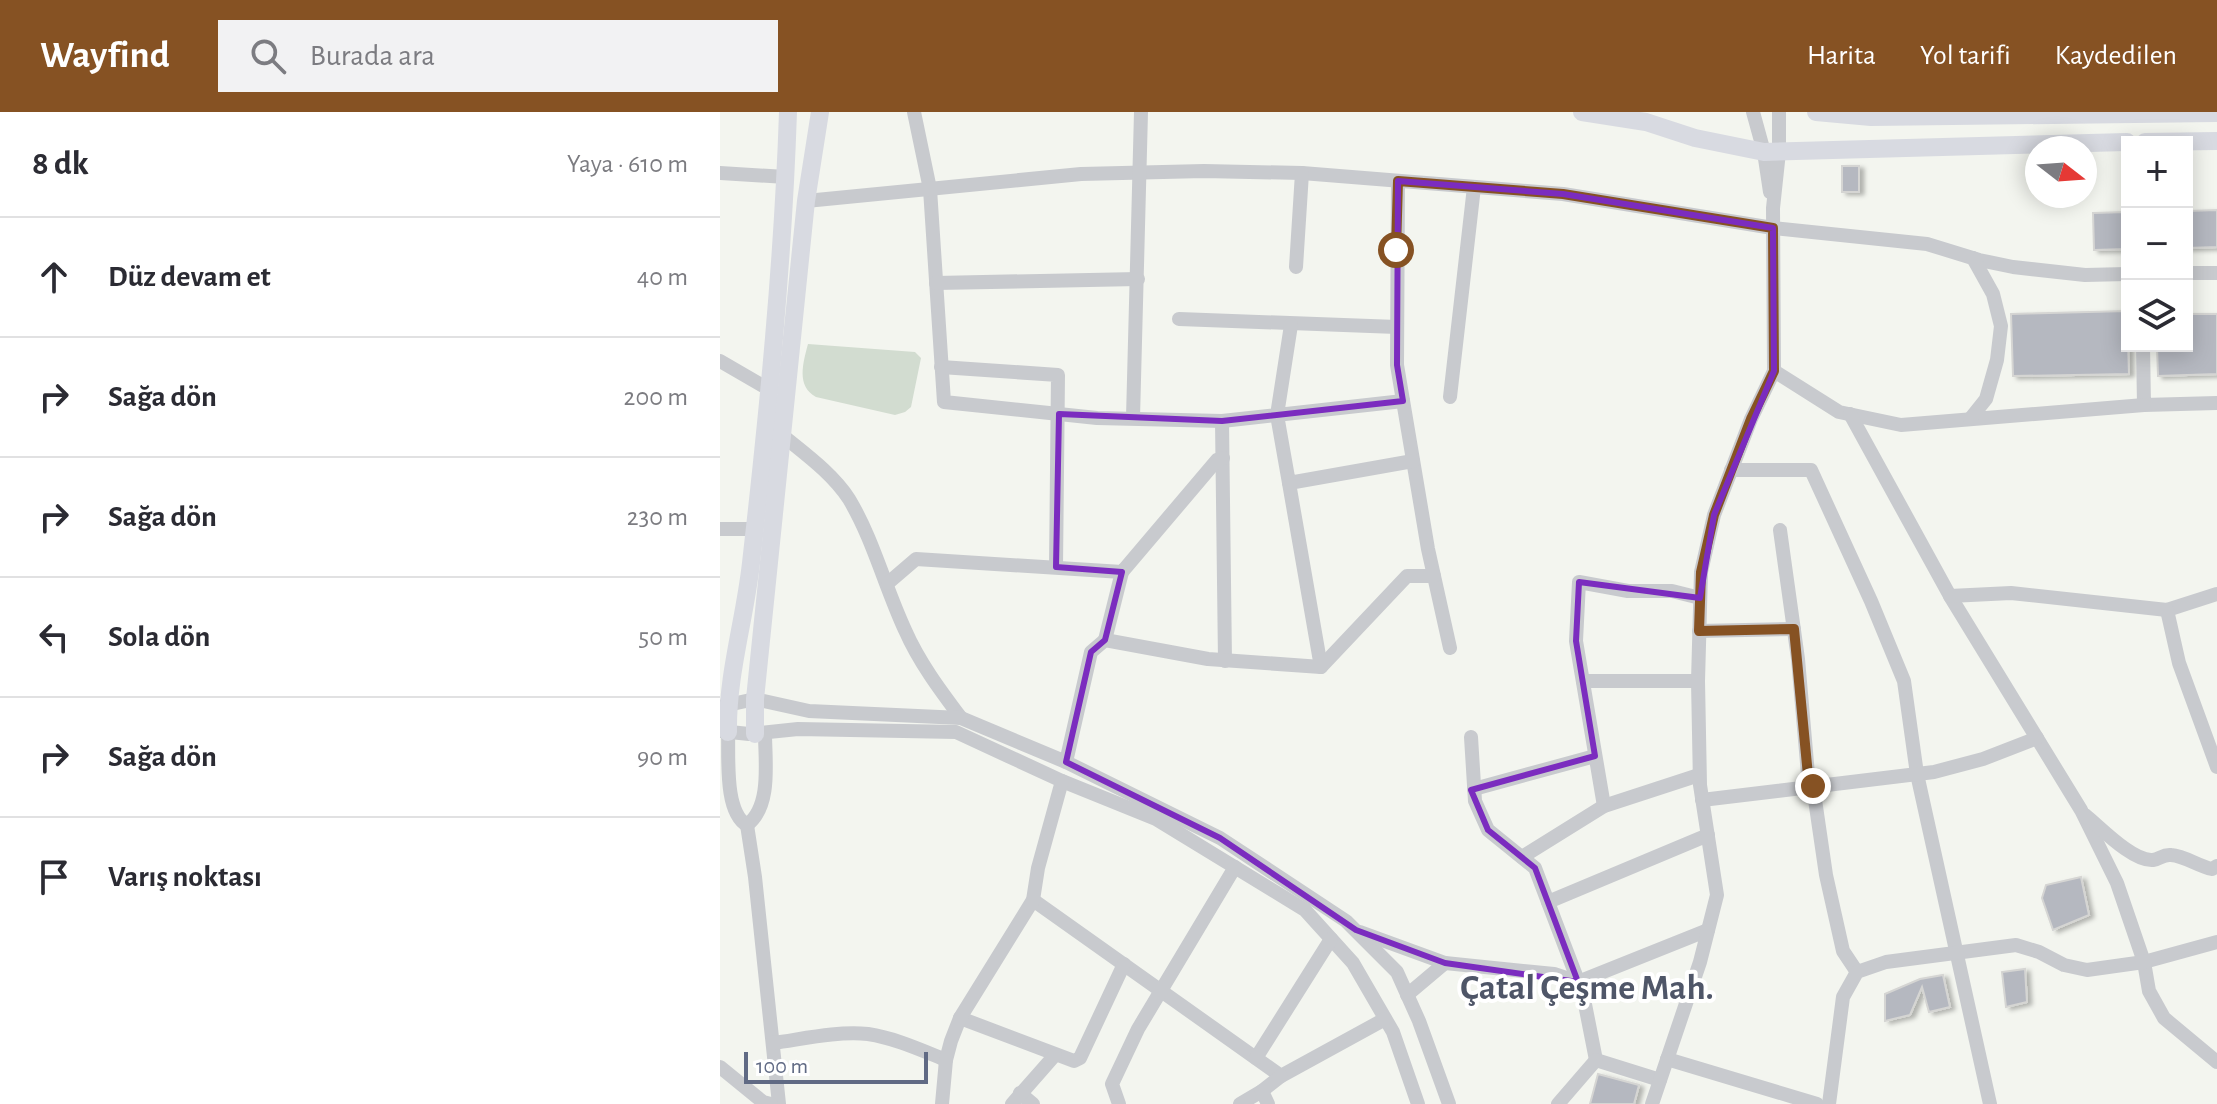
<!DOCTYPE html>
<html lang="tr">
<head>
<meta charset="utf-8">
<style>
  :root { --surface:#fff; --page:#f2f2f3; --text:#2b2b33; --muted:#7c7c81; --line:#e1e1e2; --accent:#865223 }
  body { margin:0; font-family:"Alegreya Sans",sans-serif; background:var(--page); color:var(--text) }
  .controls { position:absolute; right:24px; top:24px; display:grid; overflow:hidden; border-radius:0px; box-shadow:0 4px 20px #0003 }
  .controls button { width:72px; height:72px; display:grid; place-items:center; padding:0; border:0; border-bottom:2px solid var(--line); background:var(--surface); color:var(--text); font:40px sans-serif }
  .compass { position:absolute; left:1305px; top:24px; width:72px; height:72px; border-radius:50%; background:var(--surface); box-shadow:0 4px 20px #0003; rotate:107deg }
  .scale { position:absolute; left:24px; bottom:20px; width:184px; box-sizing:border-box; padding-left:8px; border:4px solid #606a84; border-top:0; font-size:22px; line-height:28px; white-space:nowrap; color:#606a84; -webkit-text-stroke:6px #fff; paint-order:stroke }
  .stop { position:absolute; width:24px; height:24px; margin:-18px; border:6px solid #865223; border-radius:50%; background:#fff }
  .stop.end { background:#865223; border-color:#fff; box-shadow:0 2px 8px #0008 }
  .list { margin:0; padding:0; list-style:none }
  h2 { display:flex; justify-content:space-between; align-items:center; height:104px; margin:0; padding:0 32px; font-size:34px }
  h2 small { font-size:26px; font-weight:400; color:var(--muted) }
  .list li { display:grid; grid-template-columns:52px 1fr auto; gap:24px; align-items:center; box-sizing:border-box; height:120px; padding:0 32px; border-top:2px solid var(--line) }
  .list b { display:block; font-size:30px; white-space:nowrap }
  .list em { font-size:26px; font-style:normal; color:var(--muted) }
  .icon { flex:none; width:44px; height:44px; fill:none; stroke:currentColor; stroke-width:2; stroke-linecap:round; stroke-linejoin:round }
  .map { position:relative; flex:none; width:1497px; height:992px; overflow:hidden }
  header { display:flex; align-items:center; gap:48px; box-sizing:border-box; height:112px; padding:0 40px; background:var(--accent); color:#fff }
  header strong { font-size:38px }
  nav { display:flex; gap:44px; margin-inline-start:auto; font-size:28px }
  .search { width:560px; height:72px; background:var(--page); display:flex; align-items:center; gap:20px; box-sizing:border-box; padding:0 28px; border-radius:0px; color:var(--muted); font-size:30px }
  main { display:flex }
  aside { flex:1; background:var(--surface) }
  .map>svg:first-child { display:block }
</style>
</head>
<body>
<header>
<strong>Wayfind</strong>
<div class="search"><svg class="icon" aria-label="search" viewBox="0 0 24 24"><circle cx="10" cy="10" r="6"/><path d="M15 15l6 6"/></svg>Burada ara</div>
<nav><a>Harita</a><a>Yol tarifi</a><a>Kaydedilen</a></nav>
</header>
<main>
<aside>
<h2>8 dk<small>Yaya · 610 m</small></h2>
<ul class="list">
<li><svg class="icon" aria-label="ahead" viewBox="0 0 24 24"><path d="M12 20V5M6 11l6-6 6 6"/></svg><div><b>Düz devam et</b></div><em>40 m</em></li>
<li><svg class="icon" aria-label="right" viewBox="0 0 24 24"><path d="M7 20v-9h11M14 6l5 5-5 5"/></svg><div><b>Sağa dön</b></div><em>200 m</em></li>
<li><svg class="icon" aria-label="right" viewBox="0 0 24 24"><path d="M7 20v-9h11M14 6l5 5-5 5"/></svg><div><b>Sağa dön</b></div><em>230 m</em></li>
<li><svg class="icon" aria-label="left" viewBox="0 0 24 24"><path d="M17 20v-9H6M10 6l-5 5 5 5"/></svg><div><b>Sola dön</b></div><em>50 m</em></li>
<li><svg class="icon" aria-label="right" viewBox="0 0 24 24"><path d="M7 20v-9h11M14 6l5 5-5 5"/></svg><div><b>Sağa dön</b></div><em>90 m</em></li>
<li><svg class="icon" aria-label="arrive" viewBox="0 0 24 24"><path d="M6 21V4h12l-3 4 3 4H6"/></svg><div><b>Varış noktası</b></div></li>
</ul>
</aside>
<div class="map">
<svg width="1497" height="992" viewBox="0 0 1497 992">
  <defs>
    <filter id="shadow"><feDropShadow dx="4.5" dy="2.5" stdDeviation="2" flood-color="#0004"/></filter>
  </defs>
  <rect width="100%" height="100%" fill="#f3f5ef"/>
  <path fill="#d2dcd0" d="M88 232 195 240 201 246 191 295 185 300 175 303 96 285C76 274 83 251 88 232Z"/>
  <g fill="#b5b8c0" stroke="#d5d5d3" stroke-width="2" filter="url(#shadow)">
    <rect x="1122" y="54" width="17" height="26"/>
    <path d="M1497 98V135L1467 136V99Z"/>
    <path d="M1407 100V137L1374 138 1373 101Z"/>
    <path d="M1407 199 1409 262 1293 264 1291 202Z"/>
    <path d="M1467 202H1497V262L1438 264 1437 234H1467Z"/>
    <path d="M1361 765 1369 803 1333 818 1322 786 1326 773Z"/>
    <path d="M1305 857 1307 890 1286 895 1282 860Z"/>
    <path d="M1223 863 1230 895 1209 900 1202 875 1190 903 1165 909V882L1200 867Z"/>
    <path d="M878 962 919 973 914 992H870Z"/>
  </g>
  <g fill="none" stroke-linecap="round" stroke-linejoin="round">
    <g stroke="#c8cace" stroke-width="14">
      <path d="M194 0 210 77 224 290 377 306 502 309 683 289"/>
      <path d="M1033 0 1044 40 1050 80"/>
      <path d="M0 61 66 65"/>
      <path d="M678 69 677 253 708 437 730 536"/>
      <path d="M86 89 361 62 484 59 582 61 843 82 1053 116 1207 132 1259 148 1293 155 1365 163 1407 162"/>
      <path d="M576 155 582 61"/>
      <path d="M1467 161H1497"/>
      <path d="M216 171 418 167"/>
      <path d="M459 207 677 215"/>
      <path d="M571 213 557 303 569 371 693 349"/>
      <path d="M1423 234 1424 293 1497 291"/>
      <path d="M0 249 50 278"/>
      <path d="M221 255 338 263 336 455"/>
      <path d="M1054 259 1119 300 1181 313 1424 293"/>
      <path d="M730 285 754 75"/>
      <path d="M1130 302 1230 484 1361 698 1397 771 1424 850 1429 879 1444 906 1497 950"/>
      <path d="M413 306 421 0"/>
      <path d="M1250 307 1266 287 1277 248 1281 214 1273 182 1253 146"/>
      <path d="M502 309 505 549"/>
      <path d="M62 323C85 342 112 361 129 387 153 427 165 475 185 518 199 550 220 578 241 606"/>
      <path d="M1011 358H1091L1151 489 1184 569 1197 662 1270 992"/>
      <path d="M569 371 601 555"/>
      <path d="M0 417H35"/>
      <path d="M1060 418 1078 547 1089 674"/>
      <path d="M168 471 196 447 402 460 497 348 503 346"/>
      <path d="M1230 484 1291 481 1447 498 1497 482"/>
      <path d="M1447 498 1459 551 1497 655"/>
      <path d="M979 519 1074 517"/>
      <path d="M385 528 402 460"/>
      <path d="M863 569H978"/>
      <path d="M3 594 35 587 89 599 241 606 346 650 500 726 626 809 677 860 699 909 729 992"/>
      <path d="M0 619 29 622 78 617 236 620 342 669 436 707 585 798 633 851 673 920 698 992"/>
      <path d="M8 620C9 645 4 700 27 713 52 694 45 649 45 621"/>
      <path d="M751 625 755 689 768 718 815 756 863 882 876 948 940 968"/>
      <path d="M346 650 371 540 385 528 488 547 601 555 687 464H714"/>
      <path d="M1093 674 1106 763 1123 839 1137 860"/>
      <path d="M754 677 875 644"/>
      <path d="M982 688 1214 660 1263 647 1317 626"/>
      <path d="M884 694 856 529 859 470 908 479H952L980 486"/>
      <path d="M1365 703C1380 715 1413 750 1433 748 1440 747 1443 742 1451 743 1465 744 1478 754 1492 757L1497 754"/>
      <path d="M27 713 35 765 59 992"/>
      <path d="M802 745 884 694 979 663"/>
      <path d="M313 788 561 964 665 907"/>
      <path d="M828 790 988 723"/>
      <path d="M640 820 725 851 834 862 858 870 988 818"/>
      <path d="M687 883 725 851"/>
      <path d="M240 906 354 949 360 946 404 852"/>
      <path d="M53 931C83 927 116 919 148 922 175 926 201 938 226 948"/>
      <path d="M536 946 611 827"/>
      <path d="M947 947 1097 992"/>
      <path d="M0 955 43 990 51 992"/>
      <path d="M300 981 313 992"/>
      <path d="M222 992 226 948 231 929 240 906 313 788 318 756 342 669"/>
      <path d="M292 992 335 943"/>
      <path d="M399 992 392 972 418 917 515 755"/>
      <path d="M520 992 542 979"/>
      <path d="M548 992 542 979 561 964"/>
      <path d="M838 992 876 948"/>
      <path d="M932 992 980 850 997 783 980 673 978 569 981 460 994 403 1031 307 1054 259 1053 96 1059 40V0"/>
      <path d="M1109 992 1123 885 1137 860 1166 850 1296 833 1319 840 1344 853 1367 858 1424 850 1497 830"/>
    </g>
    <g stroke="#d8dae1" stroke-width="18">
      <path d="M862 0 926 10 975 26 1044 40 1407 30"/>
      <path d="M1096 0 1151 5 1497 1"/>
      <path d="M1425 30 1497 29"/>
      <path d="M8 620C7 563 25 507 31 451 48 301 63 151 68 0"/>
      <path d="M35 622V587L86 89 100 0"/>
    </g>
  </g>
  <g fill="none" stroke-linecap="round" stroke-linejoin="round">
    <path stroke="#865223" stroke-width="10" d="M676 138 678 69 843 82 1053 116 1054 259 1031 307 994 403 981 460 979 519 1074 517 1089 674H1093"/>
  </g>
  <path fill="none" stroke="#7b2cbf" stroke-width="6" stroke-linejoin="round" d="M678 69 843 82 1053 116 1054 259 994 403 980 486 859 470 856 529 875 644 751 678 768 718 815 756 858 870 725 851 636 818 500 726 346 650 371 540 385 528 402 460 336 455 339 302 502 309 683 289 677 253Z"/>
  <g text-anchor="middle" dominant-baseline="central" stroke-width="8" stroke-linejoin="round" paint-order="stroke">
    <g font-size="36" font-weight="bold" fill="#4f5668" stroke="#fff">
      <text x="867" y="876">Çatal Çeşme Mah.</text>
    </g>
  </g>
</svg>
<div class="controls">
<button>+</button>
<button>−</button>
<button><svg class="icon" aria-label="layers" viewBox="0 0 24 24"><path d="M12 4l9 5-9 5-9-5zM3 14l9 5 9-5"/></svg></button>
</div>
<svg class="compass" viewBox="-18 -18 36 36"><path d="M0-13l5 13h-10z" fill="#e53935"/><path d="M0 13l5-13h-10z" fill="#7c7c81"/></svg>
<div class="scale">100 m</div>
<div class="stop" style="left:676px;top:138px"></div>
<div class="stop end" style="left:1093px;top:674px"></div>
</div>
</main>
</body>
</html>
